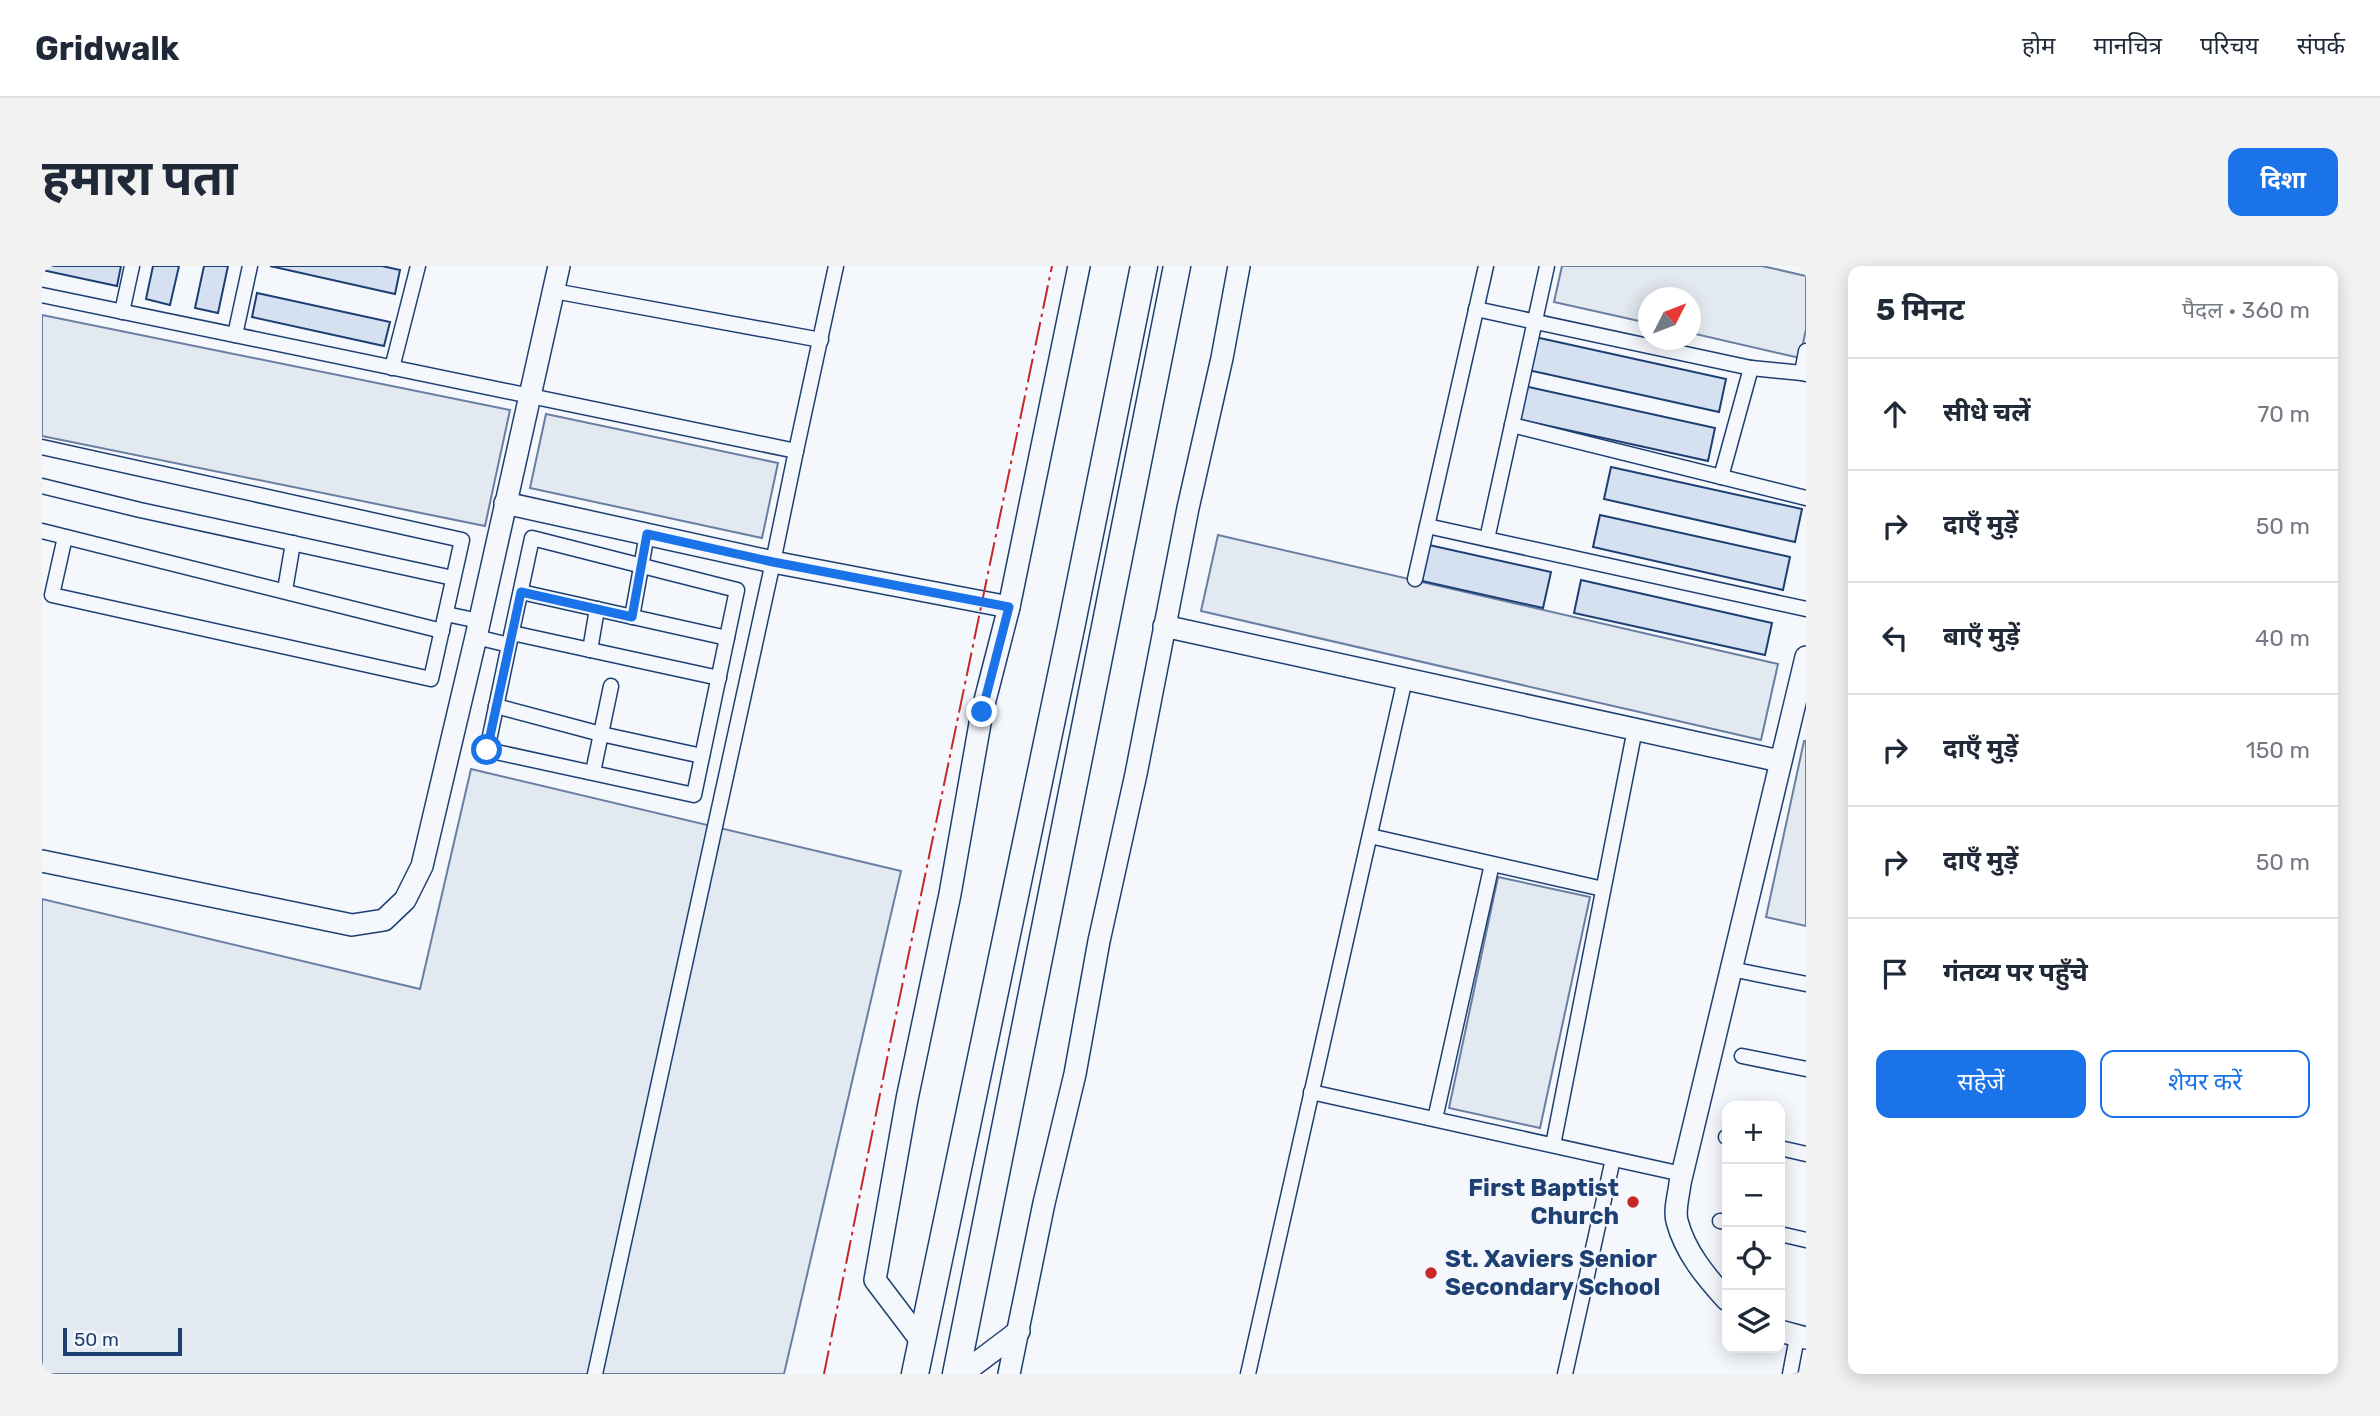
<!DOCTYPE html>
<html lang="hi">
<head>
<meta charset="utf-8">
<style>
  :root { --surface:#fff; --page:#f2f2f3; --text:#1f2937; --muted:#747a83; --line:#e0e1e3; --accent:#1a73e8 }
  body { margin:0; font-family:Rubik,"Noto Sans Devanagari",sans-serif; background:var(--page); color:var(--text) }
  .controls { position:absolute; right:21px; bottom:21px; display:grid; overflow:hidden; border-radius:14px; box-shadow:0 4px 18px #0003 }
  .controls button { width:63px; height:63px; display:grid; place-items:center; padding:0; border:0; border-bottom:2px solid var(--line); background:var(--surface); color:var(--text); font:35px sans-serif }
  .compass { position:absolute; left:1596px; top:21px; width:63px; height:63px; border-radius:50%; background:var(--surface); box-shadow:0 4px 18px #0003; rotate:48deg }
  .scale { position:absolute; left:21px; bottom:18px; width:119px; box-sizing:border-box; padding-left:7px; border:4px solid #1d3f73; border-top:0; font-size:19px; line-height:24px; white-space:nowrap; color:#1d3f73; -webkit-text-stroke:5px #f4f7fb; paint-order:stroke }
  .stop { position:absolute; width:21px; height:21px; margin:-16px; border:5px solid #1a73e8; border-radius:50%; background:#fff }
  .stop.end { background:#1a73e8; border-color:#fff; box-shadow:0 2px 7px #0008 }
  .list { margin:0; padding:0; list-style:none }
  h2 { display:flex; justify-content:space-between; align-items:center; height:91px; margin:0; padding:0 28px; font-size:30px }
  h2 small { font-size:23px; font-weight:400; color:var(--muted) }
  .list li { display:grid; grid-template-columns:46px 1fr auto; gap:21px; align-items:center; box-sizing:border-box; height:112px; padding:0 28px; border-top:2px solid var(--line) }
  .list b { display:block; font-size:26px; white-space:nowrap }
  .list em { font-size:23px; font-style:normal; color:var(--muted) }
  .actions { display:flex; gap:14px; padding:21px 28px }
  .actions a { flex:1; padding:16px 0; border:2px solid var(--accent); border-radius:14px; text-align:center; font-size:24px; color:var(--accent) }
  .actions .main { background:var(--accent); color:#fff }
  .icon { flex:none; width:38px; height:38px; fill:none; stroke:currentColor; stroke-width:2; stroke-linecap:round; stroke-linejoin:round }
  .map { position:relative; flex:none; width:1764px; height:1108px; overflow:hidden; border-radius:14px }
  header { display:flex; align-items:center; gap:42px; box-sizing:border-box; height:98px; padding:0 35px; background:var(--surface); border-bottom:2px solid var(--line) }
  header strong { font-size:33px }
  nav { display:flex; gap:38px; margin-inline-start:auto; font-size:24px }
  .intro { display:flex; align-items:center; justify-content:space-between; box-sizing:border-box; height:168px; padding:0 42px }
  h1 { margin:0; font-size:49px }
  .button { padding:18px 32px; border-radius:14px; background:var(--accent); color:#fff; font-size:24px; font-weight:700 }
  main { display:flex; gap:42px; padding:0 42px }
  aside { flex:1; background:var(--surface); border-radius:14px; box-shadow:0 4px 18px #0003 }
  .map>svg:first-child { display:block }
</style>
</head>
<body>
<header>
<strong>Gridwalk</strong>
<nav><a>होम</a><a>मानचित्र</a><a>परिचय</a><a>संपर्क</a></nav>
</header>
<div class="intro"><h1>हमारा पता</h1><a class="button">दिशा</a></div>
<main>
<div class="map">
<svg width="1764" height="1108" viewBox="0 0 1764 1108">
  <rect width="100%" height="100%" fill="#f4f7fb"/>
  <g fill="#e3e9f0" stroke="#687fa3" stroke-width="2">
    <path d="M1520 0H1720L1764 10V63L1758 92 1649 67 1648 32H1606V57L1512 36Z"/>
    <path d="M0 49 468 144 443 260 0 170Z"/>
    <path d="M504 148 736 197 720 272 488 222Z"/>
    <path d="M1176 269 1736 398 1719 474 1159 345Z"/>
    <path d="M1762 475H1764V660L1724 651Z"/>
    <path d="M429 503 859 605 742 1108H0V633L378 723Z"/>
    <path d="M1456 611 1548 631 1498 862 1407 842Z"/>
  </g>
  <g fill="#d5e0f0" stroke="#1d3f73" stroke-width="2">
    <path d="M0 0H79L75 20 0 4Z"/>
    <path d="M111 0H137L128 39 104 33Z"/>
    <path d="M162 0H186L176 47 153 42Z"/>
    <path d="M228 0H340L358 4 353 28Z"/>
    <path d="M215 27 348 56 342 80 210 51Z"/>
    <path d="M1493 71 1684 113 1677 146 1486 104Z"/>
    <path d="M1482 120 1673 162 1666 195 1475 153Z"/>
    <path d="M1569 201 1760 243 1753 276 1562 233Z"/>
    <path d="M1558 249 1748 291 1741 324 1551 281Z"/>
    <path d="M1387 279 1509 306 1501 342 1380 315Z"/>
    <path d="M1539 314 1730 357 1723 389 1532 347Z"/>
  </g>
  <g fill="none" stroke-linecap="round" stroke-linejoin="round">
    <defs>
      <g id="street">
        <path d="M512 25 779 74"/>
        <path d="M0 29 754 185 731 296 553 1108"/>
        <path d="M1434 43 1709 102 1760 107"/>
        <path d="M80 46 90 0"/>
        <path d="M193 69 208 0"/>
        <path d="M1764 85 1760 107 1764 108"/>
        <path d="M350 102 376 0"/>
        <path d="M1470 159 1764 232"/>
        <path d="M0 181 420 274 389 413 10 329 23 271"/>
        <path d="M754 185 794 0"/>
        <path d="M1679 211 1709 102"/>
        <path d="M0 220 98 244 411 312"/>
        <path d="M1385 260 1764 343"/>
        <path d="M0 265 400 365"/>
        <path d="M1445 273 1505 0"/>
        <path d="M1373 313 1444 0"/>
        <path d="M243 324 251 277"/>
        <path d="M479 326 685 372"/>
        <path d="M404 348 437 355"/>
        <path d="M590 351 605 268"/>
        <path d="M470 367 677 412"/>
        <path d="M434 371 467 379 490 272 695 324 652 529 445 484 467 379"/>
        <path d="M548 384 555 343"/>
        <path d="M454 440 559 468 660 490"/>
        <path d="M551 506 569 420"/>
        <path d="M1328 570 1561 623"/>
        <path d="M1689 703 1764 718"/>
        <path d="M1700 790 1764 803"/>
        <path d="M1269 826 1640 908"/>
        <path d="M1393 853 1450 598"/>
        <path d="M1684 871H1685"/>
        <path d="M1511 879 1593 463"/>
        <path d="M1738 882 1764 888"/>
        <path d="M1678 955 1685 956"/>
        <path d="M1738 968 1764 974"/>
        <path d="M1206 1108 1363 413"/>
        <path d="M1523 1108 1571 893"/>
        <path d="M1748 1108 1755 1071"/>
      </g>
      <g id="secondary">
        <path d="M463 237 731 296 967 341"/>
        <path d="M1122 360 1738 495"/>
        <path d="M0 595 310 659 342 654 363 634 380 600 434 371 517 0"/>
        <path d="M1685 1034C1664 1011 1643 986 1635 955 1632 944 1637 928 1638 917L1764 391"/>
        <path d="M1738 1065 1764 1072"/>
        <path d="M880 1076 833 1014 865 833 908 628 940 446 967 341 1037 0"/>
        <path d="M920 1108 977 1065"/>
        <path d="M967 1108 1002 937 1033 808 1057 675 1094 508 1146 242 1180 92 1197 0"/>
      </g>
      <g id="highway">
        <path d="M873 1108 1029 362 1102 0"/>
        <path d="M914 1108 1135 0"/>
      </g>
    </defs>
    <use href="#street" stroke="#1d3f73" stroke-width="17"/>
    <use href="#secondary" stroke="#1d3f73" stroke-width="24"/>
    <use href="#highway" stroke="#1d3f73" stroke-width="29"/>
    <use href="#street" stroke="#f4f7fb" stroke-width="14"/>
    <use href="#secondary" stroke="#f4f7fb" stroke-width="21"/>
    <use href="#highway" stroke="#f4f7fb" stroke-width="26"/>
    <path stroke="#c62828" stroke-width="2" stroke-dasharray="24 5 3.5 5" stroke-linecap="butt" d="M782 1108 849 773 1010 0"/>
  </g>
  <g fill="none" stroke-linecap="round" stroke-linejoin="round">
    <path stroke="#1a73e8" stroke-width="9" d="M445 484 479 326 590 351 605 268 731 296 967 341 940 446"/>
  </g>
  <g fill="#c62828" stroke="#f4f7fb" stroke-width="2.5">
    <circle cx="1591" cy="936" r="7"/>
    <circle cx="1389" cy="1007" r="7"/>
  </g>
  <g text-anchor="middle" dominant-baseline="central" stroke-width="5" stroke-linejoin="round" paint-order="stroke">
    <g font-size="24" font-weight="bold" fill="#1d3f73" stroke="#f4f7fb" text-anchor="end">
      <text x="1577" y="922">First Baptist<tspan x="1577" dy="28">Church</tspan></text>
      <text x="1403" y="993" text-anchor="start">St. Xaviers Senior<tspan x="1403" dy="28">Secondary School</tspan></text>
    </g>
  </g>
</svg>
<div class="controls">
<button>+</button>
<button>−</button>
<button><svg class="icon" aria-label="locate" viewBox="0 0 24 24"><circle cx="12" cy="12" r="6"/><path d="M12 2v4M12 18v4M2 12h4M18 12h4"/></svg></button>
<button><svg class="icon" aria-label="layers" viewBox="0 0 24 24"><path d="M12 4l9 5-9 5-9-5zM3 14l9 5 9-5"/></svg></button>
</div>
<svg class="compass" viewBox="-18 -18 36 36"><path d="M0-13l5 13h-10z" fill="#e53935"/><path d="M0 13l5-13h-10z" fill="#747a83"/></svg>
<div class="scale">50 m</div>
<div class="stop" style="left:445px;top:484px"></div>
<div class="stop end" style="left:940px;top:446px"></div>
</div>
<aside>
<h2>5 मिनट<small>पैदल · 360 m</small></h2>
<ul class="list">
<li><svg class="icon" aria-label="ahead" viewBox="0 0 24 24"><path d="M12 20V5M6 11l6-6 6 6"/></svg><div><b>सीधे चलें</b></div><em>70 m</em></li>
<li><svg class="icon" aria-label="right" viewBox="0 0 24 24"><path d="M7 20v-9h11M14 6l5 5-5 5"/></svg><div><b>दाएँ मुड़ें</b></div><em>50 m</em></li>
<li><svg class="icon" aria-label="left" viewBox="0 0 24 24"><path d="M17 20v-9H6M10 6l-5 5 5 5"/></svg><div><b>बाएँ मुड़ें</b></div><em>40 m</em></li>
<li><svg class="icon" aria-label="right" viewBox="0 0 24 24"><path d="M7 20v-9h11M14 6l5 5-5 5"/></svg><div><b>दाएँ मुड़ें</b></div><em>150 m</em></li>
<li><svg class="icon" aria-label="right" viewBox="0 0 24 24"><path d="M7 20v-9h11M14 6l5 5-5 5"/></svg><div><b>दाएँ मुड़ें</b></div><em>50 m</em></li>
<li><svg class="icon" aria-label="arrive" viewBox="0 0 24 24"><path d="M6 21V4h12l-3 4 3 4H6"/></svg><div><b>गंतव्य पर पहुँचे</b></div></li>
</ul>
<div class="actions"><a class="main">सहेजें</a><a>शेयर करें</a></div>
</aside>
</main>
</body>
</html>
